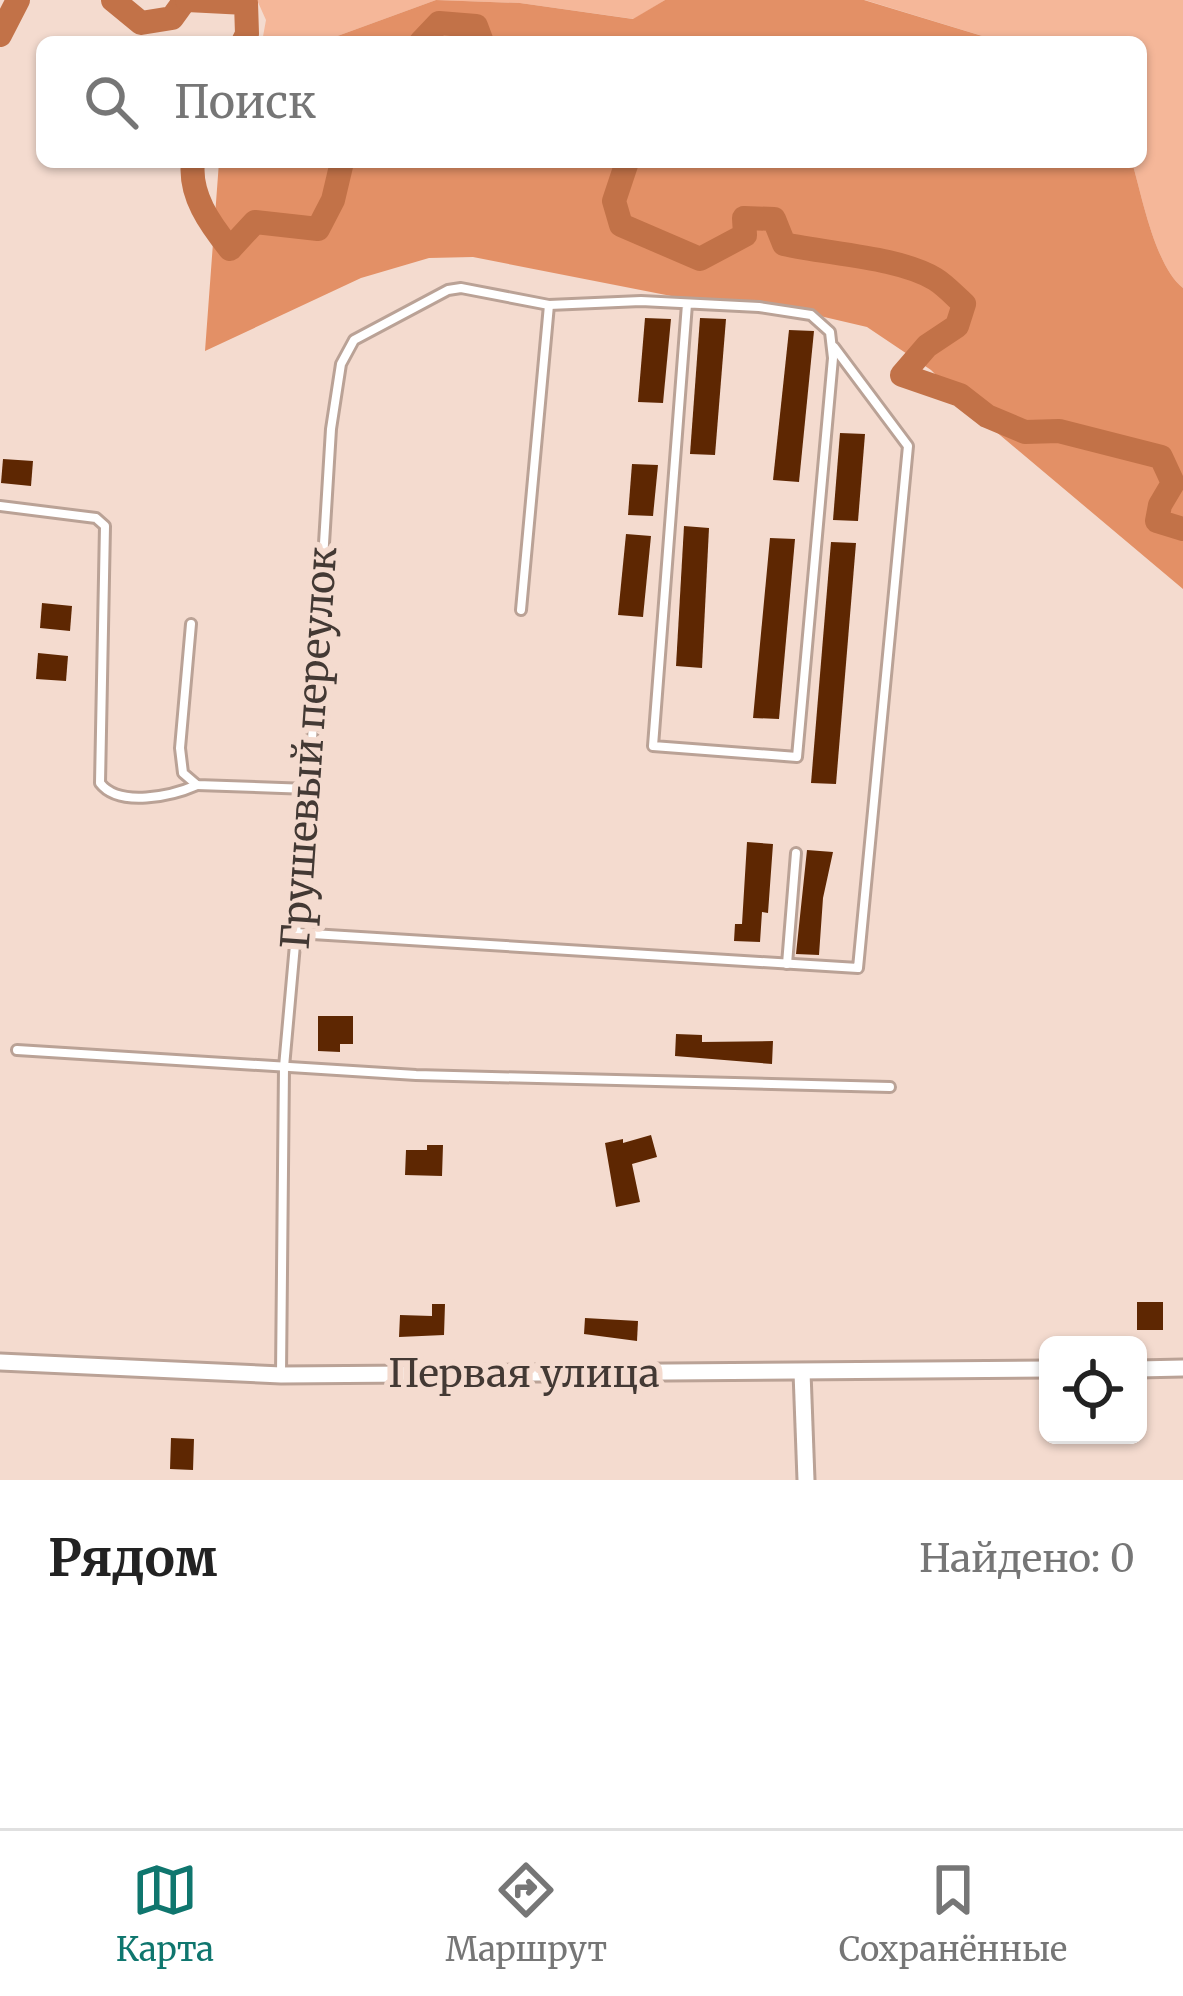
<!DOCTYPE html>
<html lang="ru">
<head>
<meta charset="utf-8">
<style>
  :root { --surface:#fff; --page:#f6f6f6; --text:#222; --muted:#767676; --line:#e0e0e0; --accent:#0f766e }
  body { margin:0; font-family:Merriweather,serif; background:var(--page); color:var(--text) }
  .controls { position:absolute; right:36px; bottom:36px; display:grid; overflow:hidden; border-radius:18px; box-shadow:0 3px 9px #0004 }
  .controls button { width:108px; height:108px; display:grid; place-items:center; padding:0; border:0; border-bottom:3px solid var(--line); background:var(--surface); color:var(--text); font:60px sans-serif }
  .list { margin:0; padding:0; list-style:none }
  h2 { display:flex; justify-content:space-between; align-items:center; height:156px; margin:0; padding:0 48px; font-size:51px }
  h2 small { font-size:39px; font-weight:400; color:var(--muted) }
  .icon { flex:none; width:66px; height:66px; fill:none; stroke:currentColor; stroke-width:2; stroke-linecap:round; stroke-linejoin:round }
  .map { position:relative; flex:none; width:1183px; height:1480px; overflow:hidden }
  .search { position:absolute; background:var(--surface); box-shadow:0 3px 9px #0004; left:36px; right:36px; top:36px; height:132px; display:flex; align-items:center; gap:30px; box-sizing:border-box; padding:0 42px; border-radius:18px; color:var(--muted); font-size:45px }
  .sheet { height:348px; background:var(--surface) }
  nav { display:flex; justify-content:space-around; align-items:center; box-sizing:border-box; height:168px; border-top:3px solid var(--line); background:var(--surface); font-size:33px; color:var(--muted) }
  nav a { display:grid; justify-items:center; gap:6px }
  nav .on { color:var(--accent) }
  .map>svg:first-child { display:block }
</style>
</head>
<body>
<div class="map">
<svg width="1183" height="1480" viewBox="0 0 1183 1480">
  <rect width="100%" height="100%" fill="#f4dbcf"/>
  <g fill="#f5b799">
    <path d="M257 0H436L321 42H262L266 20Z"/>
    <path d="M436 0H665L634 19 520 3Z"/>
    <path d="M865 0H1183V288C1155 266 1142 196 1132 162H1141V42H1002Z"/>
  </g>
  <g fill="#e39066">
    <path d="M436 0 520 3 633 19 665 0H864L1002 42H321Z"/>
    <path d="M219 162H1132C1142 196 1155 266 1183 288V589L975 414 931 370 867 327 790 309 712 304 473 257 429 258 361 278 205 351Z"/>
  </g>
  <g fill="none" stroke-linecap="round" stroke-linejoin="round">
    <g stroke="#c27248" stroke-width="24">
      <path d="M113 0 141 23 172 18 185 0"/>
      <path d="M187 0 246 3 247 34 243 42"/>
      <path d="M0 35 18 0"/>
      <path d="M421 42 439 23 476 26 482 42"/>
      <path d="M193 162C189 195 210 224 230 249L255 222 318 229 333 200 342 162"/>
      <path d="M627 162 614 201 621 225 700 259 745 235 744 218 774 219 784 244C828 254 899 257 935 279 945 285 955 296 964 304L957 326 927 346 902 375 960 395 987 416 1025 432 1059 431 1161 457 1173 483 1160 505 1157 521 1183 529"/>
    </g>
  </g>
  <g fill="#5e2702">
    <path d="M645 318 671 319 663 403 638 402Z"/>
    <path d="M700 318 726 319 715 455 690 454Z"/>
    <path d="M789 330 814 331 799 482 773 480Z"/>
    <path d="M840 433 865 434 858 521 833 520Z"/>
    <path d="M3 459 33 461 31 486 1 483Z"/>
    <path d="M632 464 658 465 653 516 628 515Z"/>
    <path d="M684 526 709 528 702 668 676 666Z"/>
    <path d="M626 534 651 536 643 617 618 615Z"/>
    <path d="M770 538 795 539 779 719 753 718Z"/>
    <path d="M831 542 856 543 836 784 811 783Z"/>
    <path d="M42 603 72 606 70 631 40 628Z"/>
    <path d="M38 653 68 656 66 681 36 679Z"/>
    <path d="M747 842 773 844 768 913 762 912 760 942 734 941 735 924H742Z"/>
    <path d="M807 850 833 852 823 898 819 955 796 954Z"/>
    <path d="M318 1016H353V1044H340V1052L318 1051Z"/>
    <path d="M676 1034 702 1035V1042L773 1041 772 1064 675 1056Z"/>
    <path d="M651 1135 657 1157 632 1164 640 1202 616 1207 605 1143 623 1139V1143Z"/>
    <path d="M427 1145H443L442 1176 405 1175 406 1150H427Z"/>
    <rect x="1137" y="1302" width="26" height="28"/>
    <path d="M432 1304H445L444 1335 399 1337 400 1315 432 1316Z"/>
    <path d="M585 1318 638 1321 637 1341 584 1334Z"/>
    <path d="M171 1438 194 1439 193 1470 170 1469Z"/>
  </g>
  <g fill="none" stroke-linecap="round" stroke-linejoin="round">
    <defs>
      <g id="lane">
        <path d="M0 506 96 518 105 526 100 783C119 808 172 796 197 785"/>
        <path d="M521 610 549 305"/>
        <path d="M191 624 180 748 183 773 197 785 309 789"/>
        <path d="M296 933 858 968 908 446 834 347"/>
        <path d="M787 964 796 853"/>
        <path d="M17 1050 416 1075 890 1087"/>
        <path d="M281 1374 284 1067 309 789 331 429 341 364 354 340 448 290 461 288 549 305 641 301 759 307 811 315 830 332 833 358 797 757 653 746 687 304"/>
      </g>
      <g id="street">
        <path d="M0 1362 281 1375 1048 1369"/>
        <path d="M1138 1369 1183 1368"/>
        <path d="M802 1372 806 1480"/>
      </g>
    </defs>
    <use href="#lane" stroke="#baa296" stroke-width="14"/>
    <use href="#street" stroke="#baa296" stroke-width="21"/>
    <use href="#lane" stroke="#fff" stroke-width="8"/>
    <use href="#street" stroke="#fff" stroke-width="15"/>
  </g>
  <g text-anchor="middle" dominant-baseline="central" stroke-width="12" stroke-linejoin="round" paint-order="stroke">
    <g font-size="39" fill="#433934" stroke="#f4dbcf">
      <text transform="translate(309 748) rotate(-86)">Грушевый переулок</text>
      <text x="524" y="1373">Первая улица</text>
    </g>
  </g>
</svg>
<div class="controls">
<button><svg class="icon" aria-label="locate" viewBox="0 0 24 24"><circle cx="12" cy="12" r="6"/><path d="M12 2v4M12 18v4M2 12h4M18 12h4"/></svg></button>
</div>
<div class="search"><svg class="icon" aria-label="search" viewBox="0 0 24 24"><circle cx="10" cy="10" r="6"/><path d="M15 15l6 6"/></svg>Поиск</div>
</div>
<section class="sheet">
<h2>Рядом<small>Найдено: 0</small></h2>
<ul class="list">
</ul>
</section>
<nav>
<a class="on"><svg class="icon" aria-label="map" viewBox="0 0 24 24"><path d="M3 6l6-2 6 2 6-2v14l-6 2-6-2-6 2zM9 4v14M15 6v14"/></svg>Карта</a>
<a><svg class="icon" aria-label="directions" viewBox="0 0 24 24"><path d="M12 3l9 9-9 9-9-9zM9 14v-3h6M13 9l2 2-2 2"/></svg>Маршрут</a>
<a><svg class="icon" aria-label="saved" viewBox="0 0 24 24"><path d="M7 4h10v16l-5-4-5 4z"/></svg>Сохранённые</a>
</nav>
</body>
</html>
